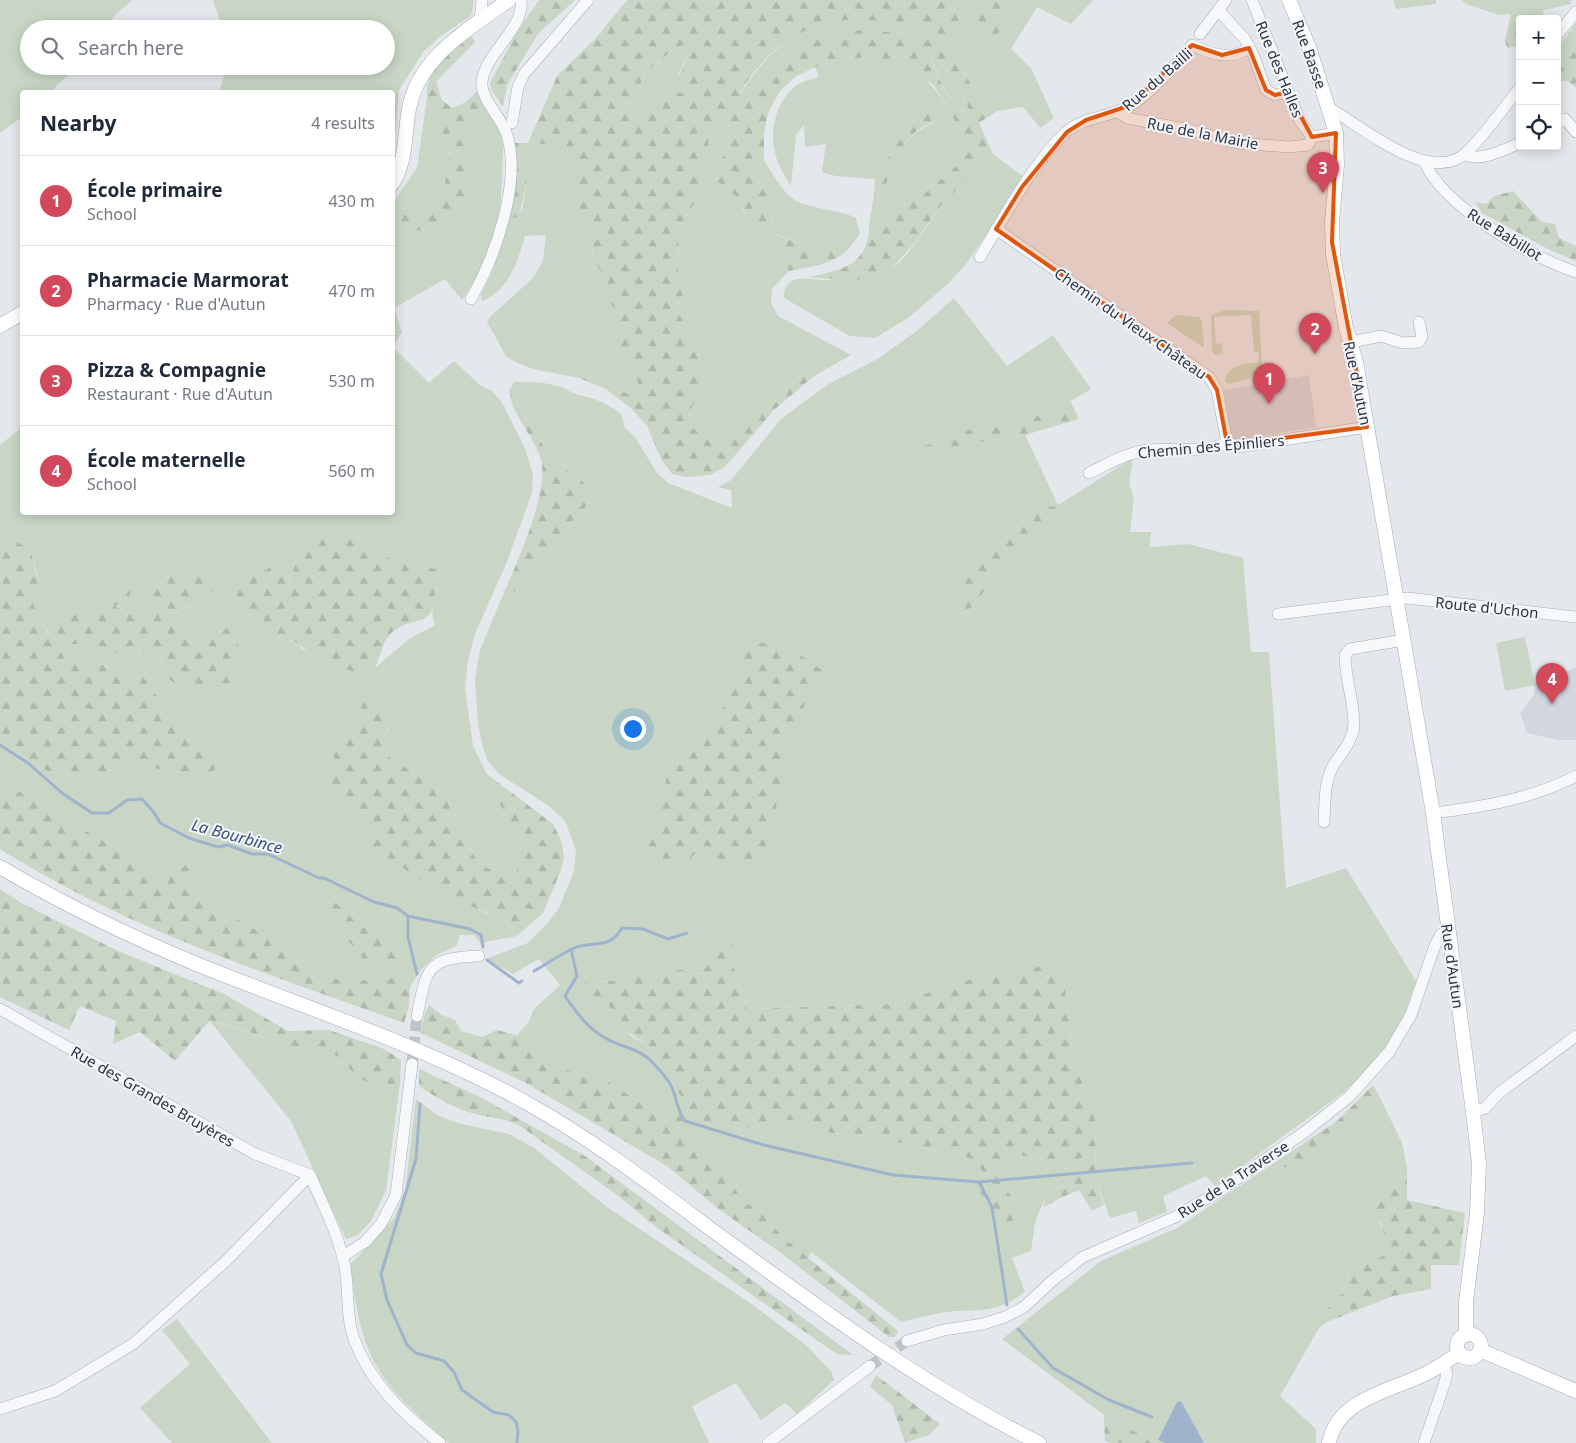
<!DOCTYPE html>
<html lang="en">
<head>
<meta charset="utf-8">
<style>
  :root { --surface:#fff; --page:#f6f6f7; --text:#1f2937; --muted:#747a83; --line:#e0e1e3; --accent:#d1495b }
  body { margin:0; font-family:"Noto Sans",sans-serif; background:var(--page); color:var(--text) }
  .controls { position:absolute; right:15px; top:15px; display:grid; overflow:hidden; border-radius:5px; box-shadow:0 2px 12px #0003 }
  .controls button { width:45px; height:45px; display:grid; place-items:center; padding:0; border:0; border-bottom:1px solid var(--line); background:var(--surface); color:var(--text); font:25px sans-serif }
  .you { position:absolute; left:632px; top:728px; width:18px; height:18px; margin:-12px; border:4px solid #fff; border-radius:50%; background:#1a73e8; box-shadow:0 0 0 8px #1a73e833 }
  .badge { display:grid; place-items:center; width:32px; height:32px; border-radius:50%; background:var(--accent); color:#fff; font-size:16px; font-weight:700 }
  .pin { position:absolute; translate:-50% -41px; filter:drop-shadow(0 1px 2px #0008) }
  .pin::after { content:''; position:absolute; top:26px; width:18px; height:15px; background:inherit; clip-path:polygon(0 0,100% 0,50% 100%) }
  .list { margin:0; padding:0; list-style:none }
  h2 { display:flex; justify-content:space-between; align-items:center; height:65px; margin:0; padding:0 20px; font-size:21px }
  h2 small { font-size:16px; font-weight:400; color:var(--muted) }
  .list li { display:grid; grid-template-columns:32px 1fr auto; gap:15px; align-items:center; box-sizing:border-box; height:90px; padding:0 20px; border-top:1px solid var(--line) }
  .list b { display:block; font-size:19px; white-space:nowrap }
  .list p { margin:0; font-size:16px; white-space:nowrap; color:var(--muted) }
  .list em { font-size:16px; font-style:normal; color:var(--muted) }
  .icon { flex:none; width:28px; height:28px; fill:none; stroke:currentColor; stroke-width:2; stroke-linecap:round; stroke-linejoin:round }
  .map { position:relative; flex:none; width:1576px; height:1443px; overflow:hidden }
  .search { position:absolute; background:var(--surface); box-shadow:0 2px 12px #0003; left:20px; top:20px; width:375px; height:55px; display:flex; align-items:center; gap:12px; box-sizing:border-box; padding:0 18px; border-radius:28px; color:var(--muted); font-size:19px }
  .panel { position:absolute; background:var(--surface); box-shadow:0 2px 12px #0003; left:20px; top:90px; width:375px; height:425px; border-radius:5px }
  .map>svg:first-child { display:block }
</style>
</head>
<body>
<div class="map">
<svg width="1576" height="1443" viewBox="0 0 1576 1443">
  <defs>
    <pattern id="forest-firs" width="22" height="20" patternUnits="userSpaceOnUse" patternTransform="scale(1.25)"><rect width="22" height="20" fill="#c9d6c5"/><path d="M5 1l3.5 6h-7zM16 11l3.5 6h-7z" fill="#adb8ab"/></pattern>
  </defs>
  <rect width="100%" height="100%" fill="#e4e7ec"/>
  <g fill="#d2d6de">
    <path d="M1309 375 1316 427 1238 440 1231 435 1224 390Z"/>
    <path d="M1576 667V740H1559L1527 733 1520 713 1534 695 1535 685Z"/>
  </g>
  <g fill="#c9d6c5" fill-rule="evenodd">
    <path d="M0 0H132L115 15 105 29H29V66H78L50 92H22V117L0 133Z"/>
    <path d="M213 0H474L471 16 442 35 424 51 399 90 393 164 392 92H219L227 66H386V29H223Z"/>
    <path d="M964 0H981L975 19 997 37 1011 0H1093L1071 24 1037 7 1011 49 1031 68 1054 118 1040 128 1023 107 998 111 986 118 964 70 937 40 958 23Z"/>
    <path d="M1393 0H1436V4L1396 9Z"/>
    <path d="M1462 0H1570L1571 4 1536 12 1499 15 1466 4Z"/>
    <path d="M854 19 924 25 925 36 913 37 898 33 775 70 753 89 739 95C769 50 797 23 854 19Z"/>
    <path d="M1576 23V51H1557V48Z"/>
    <path d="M690 42 691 49 679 73 683 92 657 99 636 117 628 110 629 99C640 92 640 80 648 71 659 59 676 48 690 42Z"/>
    <path d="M868 57C880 59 896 59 906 65 940 82 948 118 974 142L960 163 926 192 905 204 891 222 869 226 874 195 885 189C894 156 902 138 934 122L927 98 875 179 835 176 822 172 826 144 805 147 804 125 796 135 791 185C773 162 767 133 780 106 784 98 790 89 797 85 804 81 812 79 819 77L815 67 839 60Z"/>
    <path d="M931 57C950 68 959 87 968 106L966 112C946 99 939 78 931 57Z"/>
    <path d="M427 98 450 152 443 196 421 213 403 215 400 224 468 195 465 184 467 152 459 137 462 126 473 124 489 110 501 133 503 143C502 177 503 214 492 246 485 265 473 283 462 300L445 279 394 308 402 332 393 347 429 383 454 361 480 385 493 392 501 401 524 446 533 474 532 493 506 564 475 634 468 661 465 688 473 746 519 841 516 885 478 863 461 833 450 802 431 784 383 753 382 740 392 722 363 703 353 732 342 739 347 811 483 912 505 920 517 936 480 943 474 935H460L456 946 435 956 420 971 396 978 353 981 337 979 303 969 264 934 220 910 181 886 189 871 188 862 181 869 161 875 20 792 0 788V743L49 772 94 777 125 764 208 776 207 751 188 740 127 673 86 659 67 662 55 644H76L131 657 154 650C169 677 160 680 193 690L207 684 234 683 222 630 207 640 192 643 176 628 174 614 190 605 149 614H129L115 605 131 591 89 622 50 635 32 604C45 583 36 577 33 556L5 538 0 539V445L22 427V512H392L393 203 417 168ZM354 534 389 558 444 572C436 590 428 606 435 625L409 639 375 668 362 674 302 649 291 638 270 637 253 621 237 599 248 570 287 582 293 569Z"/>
    <path d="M724 108C737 137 728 148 713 173L723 189 738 196 744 213 772 232 771 211 774 198 769 187 757 181 758 164 764 160C773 174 781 191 795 200 809 209 838 209 856 218L860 234 851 246C820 249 802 246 773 233L777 251 789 271 772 289 771 303 778 316 851 355 814 376 800 377 723 437 707 438 691 427C688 401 699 401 702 380 706 357 688 326 675 309L683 296 678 273 679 228 697 199 714 116Z"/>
    <path d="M567 141V162L575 167 577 196 591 222 593 259 608 283 607 297 619 311 623 362 638 381V399L593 377 579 378 533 369 516 362 506 356 487 322 491 316 533 278 543 261 546 235 525 236C518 261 508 292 482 301L481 294 493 270 509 218 522 211 527 182 523 160 528 143 555 145Z"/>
    <path d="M993 154 1025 178 966 264 948 284 908 318 875 338 850 336 784 298C784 268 815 282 832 280 842 279 884 272 892 268 908 259 930 220 942 205 956 187 976 170 993 154Z"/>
    <path d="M954 298 1007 366 1053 335 1091 389 1050 413 983 430 970 429 956 437 918 448 919 455 969 444 1025 435 1058 505 1133 458 1129 484 1134 497 1130 532H1151L1150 547 1188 544 1243 558 1251 652H1269L1286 888 1346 868 1416 981 1405 1012 1387 1048 1374 1063 1344 1092 1215 1186 1206 1176 1163 1196 1167 1212 1139 1223 1136 1211 1110 1218 1095 1178 1096 1124 1072 1049 1064 980 1024 969 964 981 894 1004 747 1009 733 966V946L726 937 706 968 647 972 611 981 587 983 603 998 631 1036 648 1046 682 1098 676 1104V1122L696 1118 713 1125 744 1130 777 1120H794L830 1133 869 1136 970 1158 982 1170 980 1193 992 1207 1003 1231 1015 1201 1000 1181 1006 1152 1062 1164 1088 1156 1087 1171 1073 1175 1067 1186 1058 1187 1046 1195 1035 1223 1031 1251 1012 1258 1025 1292C992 1317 975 1307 939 1313 926 1316 913 1319 901 1322L811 1252 808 1258 784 1238 756 1207 731 1199 732 1194H741L734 1178 676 1123 655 1112 598 1075 585 1076 551 1063 536 1044 517 1035 529 1022 533 1010 560 985 539 959 513 974 486 959 528 943 548 923 559 908 574 871 576 850 565 821 549 806 499 774 488 761 483 748 478 725 475 678 480 650 500 602H505L535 569 563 544 560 536 589 503 568 470 549 455 509 390 514 382C530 381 546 382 561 387 567 389 573 394 579 395 597 399 606 403 621 414L625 428 635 437 657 473 668 483 732 508 731 490 718 487 731 480 781 419 827 385 879 358 918 330ZM1058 505 1057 522 1018 549 965 615 955 609Z"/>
    <path d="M1224 310 1259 311 1262 365 1250 378 1230 384 1225 382C1226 365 1245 364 1259 362L1258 352H1254L1251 315 1214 317 1216 344 1222 343 1223 354 1215 355 1212 352 1211 316Z"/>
    <path d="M1176 315 1199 317 1202 322 1204 348 1167 323Z"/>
    <path d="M1525 637 1535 685 1505 691 1496 643Z"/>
    <path d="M209 1020 302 1049H320L339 1057 357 1077 378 1088 400 1083 386 1191 371 1221 358 1235 346 1239 291 1121Z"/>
    <path d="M1379 1096 1402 1143 1407 1166 1399 1171 1379 1221 1389 1247 1383 1256 1349 1273 1343 1293 1327 1309V1322L1319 1328 1280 1396 1316 1429V1443H1156L1104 1415 1002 1339 1101 1261 1177 1228 1268 1167H1301L1362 1118Z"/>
    <path d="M416 1099 437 1115 461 1124 509 1134 534 1148 607 1207 753 1305 807 1346 831 1371 834 1380 797 1414 785 1403 761 1420 736 1383 692 1406 709 1443H449C424 1421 398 1400 380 1372 360 1341 355 1300 350 1265L394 1218 405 1191Z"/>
    <path d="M177 1319 272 1443H172L140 1408 190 1364 162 1330Z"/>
  </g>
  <g fill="url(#forest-firs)" fill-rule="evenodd">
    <path d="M539 0H575L538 34 507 85 503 106 492 91 490 83 518 30Z"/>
    <path d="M627 0H964L958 23 938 40 964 70 986 118 979 123 993 154 942 204 913 245 892 268 854 281 807 277C839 271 869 266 869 226L891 222 905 204 926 192 960 163 973 143 960 129 933 84 905 64 868 57 839 60 815 67 795 77 779 92 768 113 764 133V160L758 164 757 181 769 187 774 198 771 211 772 233C801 246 820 249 851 246 836 265 812 266 789 271L777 251 772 233C752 228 745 215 738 197L723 189 713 173C728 148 737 137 724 109L714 116 697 199 679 228 678 273 683 296 675 309C688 326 706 357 702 380 699 401 688 401 691 427L707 438 723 437 800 377 814 376 775 409 725 467 710 475 686 477 672 474 661 459 647 426 632 409 606 389 579 378 593 377 638 399V381L623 362 614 327 619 311 612 306 607 297 608 283 593 259 591 222C575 212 576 184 575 167L567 162V141L560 148 555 145 528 143 523 160 527 182 519 217 509 218 512 143H528L557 76 596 38ZM854 19 924 25 925 36 913 37 898 33 862 30 828 36 795 49 753 89 739 94C766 49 801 23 854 19ZM690 42C691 56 680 70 677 84L683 92 657 99 636 117 628 110 629 99C640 92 640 80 648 71 659 59 676 48 690 42ZM931 58C950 66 959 88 968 106L966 112C946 100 939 79 931 58Z"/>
    <path d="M981 0H1011L997 38 984 35 975 19Z"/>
    <path d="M1543 11V19H1520V46L1507 48 1505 40 1511 14Z"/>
    <path d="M471 36 475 42 436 82 442 100 452 108 466 102 478 90 489 110 473 124 462 126 459 137 467 152 465 184 468 195C448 218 433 243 400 224L403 215 421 213 443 196 450 152 427 98C424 70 451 51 471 36Z"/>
    <path d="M1557 51H1576V88L1568 81 1557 82Z"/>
    <path d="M927 97 940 112C931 127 928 122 917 131 898 147 891 166 885 189L874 195 875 179Z"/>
    <path d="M1513 191 1542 222 1555 224 1559 238 1576 246V261L1550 250 1482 213 1475 202 1486 204 1494 196Z"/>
    <path d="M509 390 549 455 585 484 589 503 560 536 563 544 535 569 505 602H500C514 569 550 493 541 459 533 434 512 416 509 390Z"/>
    <path d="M1070 400 1079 419 1025 435 969 444 919 456 917 448 956 437 970 429 983 430 1050 413Z"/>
    <path d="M1058 505 1057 522 1018 549 965 615 955 609C964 571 1005 529 1039 510 1045 507 1052 507 1058 505Z"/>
    <path d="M354 534 389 558 444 571 435 593 431 613 424 619 406 624 393 631 385 641 375 668 362 674C336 667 311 657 291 638L270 637 253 621 237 599V580L248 570 260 572 279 564 288 581C306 542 310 537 354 534Z"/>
    <path d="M5 538C15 541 30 546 33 558 34 562 34 566 35 570 42 586 41 589 33 604L49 635 54 621 65 616 79 614 89 621 96 599 131 590 129 599 115 606 129 614H149V593C154 589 158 583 163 579 179 568 205 573 215 589L174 614 176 628 192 643C209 640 219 631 235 625L239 652 234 683 207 684 193 690C160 680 169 677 154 650L131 657 76 644 56 645 67 662 86 659 127 673 139 671 188 740 207 751 216 768 208 776 125 764 94 777 49 772 0 743V539Z"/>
    <path d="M747 641 769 644 784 651 793 650 822 670 783 749V766L768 853 745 865 715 862 713 852 698 850 690 859 676 862 646 857 635 846 649 840 661 805 668 770 705 738 742 675 744 663 736 648Z"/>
    <path d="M363 702 376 704 397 719C385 726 382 740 383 753L431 784 450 802 461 833 478 863 516 884 519 841 484 772 553 824 561 840 564 857 561 870 543 913 517 936 505 920 443 895 369 845 371 831 347 811 335 793 330 776 334 755 342 739 353 732Z"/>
    <path d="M0 788 20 792 161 875 181 869 189 861V871L181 886 220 910 264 934 303 969 337 979 353 981 396 978 420 971 410 987 409 1006 404 1023C265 973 127 929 0 849Z"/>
    <path d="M0 889 21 903 118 951 224 994 288 1031 329 1030 384 1049 401 1060 400 1083 378 1088 357 1077 339 1057 320 1049H302L210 1020 175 1061 140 1032 113 1044 116 1021 80 1006 69 1030 0 997Z"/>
    <path d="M323 895 337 904 360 926 385 940 405 960 399 968 362 958 331 918Z"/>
    <path d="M726 936 733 946V966L747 1009 894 1004 964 981 1050 964 1064 980 1072 1049 1096 1124 1095 1178 1104 1205 1092 1211 1080 1191C1068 1192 1056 1202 1043 1207L1046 1195 1059 1187 1067 1186 1073 1175 1087 1170 1088 1156 1062 1164 1006 1152 1000 1181 1015 1201 1020 1217 1009 1222 1003 1231 992 1207 980 1193 982 1170 970 1158 869 1136 830 1133 794 1120H777L744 1130 713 1125 696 1118 676 1123 734 1178 741 1194H732L731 1199 756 1207 784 1238 898 1331 895 1337H889L781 1253 717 1208 667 1166 524 1082 421 1033 424 1016 429 1005 442 1015 455 1020 461 1031 482 1037 497 1030 523 1037 536 1044 551 1063 585 1076 598 1075 655 1112 676 1122 674 1109 682 1098 648 1046 612 1020 611 1009 603 998 593 1000 582 987 586 983 611 981 647 972 706 968Z"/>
    <path d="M419 1069 482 1098 585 1156 853 1355 837 1354 782 1316 656 1227 617 1195 520 1126C503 1117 493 1119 475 1114 453 1108 437 1098 419 1086Z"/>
    <path d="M1373 1085 1379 1096 1362 1118 1301 1167H1268L1337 1121Z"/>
    <path d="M1407 1166V1200L1465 1213 1459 1265H1431V1289L1393 1296 1327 1322V1309L1343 1293 1349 1273 1383 1256 1388 1247 1376 1208 1399 1171Z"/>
    <path d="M876 1375 940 1424 929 1435 905 1443 892 1405 870 1387Z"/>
    <path d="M1104 1415 1156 1443H1110L1105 1441Z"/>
  </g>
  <path fill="#9fb4cc" d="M1181 1401 1204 1443H1165L1158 1440 1177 1402Z"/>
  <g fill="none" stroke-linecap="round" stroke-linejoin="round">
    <g stroke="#9fb4cc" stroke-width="3">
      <path d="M0 745 28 763 62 793 92 813H109L127 800 142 799 155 814 160 823 189 838 218 847 228 845 252 854H268L319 878H324L374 902 397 908 408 916 470 929 481 935 483 947"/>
      <path d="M408 916V937L417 974"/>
      <path d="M571 949 577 976 565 996C580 1018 593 1035 618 1044 630 1049 639 1050 649 1059 654 1064 665 1076 669 1082 677 1094 676 1110 685 1121L764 1145 893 1175 979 1182 1192 1163"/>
      <path d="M487 960 519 983 522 981"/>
      <path d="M534 971C547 964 559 955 572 949 592 939 608 952 622 928L643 929 668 939 687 933"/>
      <path d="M420 1104 416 1159 381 1274 387 1300 407 1345 416 1353 444 1361 454 1372 462 1390 493 1412 509 1415 516 1422 518 1431 517 1443"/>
      <path d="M979 1182 992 1207 1007 1305"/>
      <path d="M1018 1329 1053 1368 1109 1400 1152 1417"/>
    </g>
    <g stroke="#bfc3cb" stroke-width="11" stroke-dasharray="11 5.5" stroke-linecap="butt">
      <path d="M412 1064 417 1016"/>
      <path d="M870 1366 907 1341"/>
    </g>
    <defs>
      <g id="minor">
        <path d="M1252 0 1300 121 1312 137"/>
        <path d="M1218 10 1245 39 1253 54 1266 90 1275 95 1288 92"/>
        <path d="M480 21 482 0"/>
        <path d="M1200 34 1226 0"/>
        <path d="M1557 35 1576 12"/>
        <path d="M1329 108C1362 126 1429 186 1466 153 1484 136 1504 107 1520 88"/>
        <path d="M1118 112 1127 118 1190 130 1238 143 1289 147 1308 145 1312 137 1336 133"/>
        <path d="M1557 122 1565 119 1576 132"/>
        <path d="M512 123 518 87 524 74 588 0"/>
        <path d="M1465 154C1479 163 1506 149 1520 143"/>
        <path d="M1424 161C1442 205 1531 258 1576 272"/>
        <path d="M996 229 1209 377 1217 390 1226 438 1228 442"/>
        <path d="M980 257C1005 216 1032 164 1066 132 1084 116 1109 118 1129 106 1152 93 1171 68 1190 50L1192 45C1210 54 1231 61 1249 48"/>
        <path d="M471 299C495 257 523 180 506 132 500 116 480 98 482 81 486 52 525 28 521 0"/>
        <path d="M1351 342 1381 336 1403 343 1419 342 1422 337 1419 322"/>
        <path d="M1089 473C1106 465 1124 454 1143 451 1171 446 1203 455 1228 442L1239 447 1367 427"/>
        <path d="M1278 614 1407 598 1576 617"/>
        <path d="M1433 813C1483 807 1531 799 1576 776"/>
        <path d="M1324 822C1325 805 1324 784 1332 768 1340 753 1353 743 1354 724 1354 702 1345 678 1345 655L1350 649 1404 640"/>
        <path d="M0 1009 255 1154 310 1175"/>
        <path d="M417 1016C427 968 426 958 479 956"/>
        <path d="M1473 1112 1485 1108 1499 1093 1576 1036"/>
        <path d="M310 1175C323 1205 339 1235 345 1267 349 1291 346 1317 354 1339 370 1383 404 1415 440 1443"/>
        <path d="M342 1257 365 1242 381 1224 396 1195 412 1064"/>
        <path d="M907 1341 944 1330 983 1324 1005 1317 1024 1307 1052 1281 1083 1257 1175 1217 1218 1192 1306 1131 1350 1096 1389 1052 1411 1015 1434 948 1441 934 1448 931"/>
        <path d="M0 1409 55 1391 133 1344 226 1261 310 1175"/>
        <path d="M768 1443 870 1366"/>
        <path d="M1424 1443 1445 1382 1447 1373 1443 1364"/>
      </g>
      <g id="major">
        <path d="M1289 0 1310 50 1336 133 1337 165 1332 222 1333 254 1346 328 1356 362 1433 813 1473 1112 1479 1164 1477 1213 1466 1302V1335"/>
        <path d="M392 184C407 161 404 135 409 109 418 57 470 28 509 0"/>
        <path d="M0 326 22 313"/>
        <path d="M0 867C63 904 131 937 199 965 308 1009 422 1045 525 1102 590 1138 649 1183 708 1227 815 1305 920 1384 1039 1443"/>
        <circle cx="1469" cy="1346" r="12"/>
        <path d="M1480 1350 1576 1391"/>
        <path d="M1329 1443C1337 1400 1389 1391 1423 1375 1436 1369 1447 1361 1459 1353"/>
      </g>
    </defs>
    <use href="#minor" stroke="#a9aeb7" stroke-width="12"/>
    <use href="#major" stroke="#a3abb8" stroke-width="15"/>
    <use href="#minor" stroke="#f7f8fa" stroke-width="11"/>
    <use href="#major" stroke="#fff" stroke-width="14"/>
  </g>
  <path fill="#df570f" fill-opacity="0.2" stroke="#df570f" stroke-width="4" stroke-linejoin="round" d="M1192 45 1222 55 1249 48 1266 90 1275 95 1288 92 1312 137 1336 133 1332 242 1367 427 1231 445 1226 438 1217 390 1209 377 996 229 1022 187 1067 132 1086 120 1131 105Z"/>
  <g text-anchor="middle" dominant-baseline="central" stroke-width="4" stroke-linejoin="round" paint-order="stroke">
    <g font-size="15" fill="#2b3445" stroke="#f4f6f9">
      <text transform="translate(1310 54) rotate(70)">Rue Basse</text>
      <text transform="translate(1280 69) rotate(68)">Rue des Halles</text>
      <text transform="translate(1157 79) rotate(-41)">Rue du Bailli</text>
      <text transform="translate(1203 133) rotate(11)">Rue de la Mairie</text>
      <text transform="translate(1505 234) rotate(32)">Rue Babillot</text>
      <text transform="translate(1131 323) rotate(35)">Chemin du Vieux Château</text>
      <text transform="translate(1358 383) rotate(78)">Rue d'Autun</text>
      <text transform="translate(1211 446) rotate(-5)">Chemin des Épinliers</text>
      <text transform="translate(1487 607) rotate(6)">Route d'Uchon</text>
      <text transform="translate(1453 966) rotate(82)">Rue d'Autun</text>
      <text transform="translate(153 1096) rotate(30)">Rue des Grandes Bruyères</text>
      <text transform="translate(1233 1179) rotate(-33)">Rue de la Traverse</text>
    </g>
    <g font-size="16" font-style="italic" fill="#34527a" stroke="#f4f6f9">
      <text transform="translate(237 836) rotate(15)">La Bourbince</text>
    </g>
  </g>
</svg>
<div class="controls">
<button>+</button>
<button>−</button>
<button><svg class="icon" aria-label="locate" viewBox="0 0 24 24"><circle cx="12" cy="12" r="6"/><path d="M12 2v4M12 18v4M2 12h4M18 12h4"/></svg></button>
</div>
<div class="you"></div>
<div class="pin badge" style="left:1269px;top:404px">1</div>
<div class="pin badge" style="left:1315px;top:354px">2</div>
<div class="pin badge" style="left:1323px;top:193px">3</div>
<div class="pin badge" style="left:1552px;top:704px">4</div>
<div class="search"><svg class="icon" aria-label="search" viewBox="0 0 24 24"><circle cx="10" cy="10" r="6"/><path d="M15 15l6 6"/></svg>Search here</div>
<section class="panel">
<h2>Nearby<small>4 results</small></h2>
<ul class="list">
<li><span class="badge">1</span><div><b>École primaire</b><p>School</p></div><em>430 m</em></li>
<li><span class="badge">2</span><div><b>Pharmacie Marmorat</b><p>Pharmacy · Rue d'Autun</p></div><em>470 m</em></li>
<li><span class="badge">3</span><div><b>Pizza &amp; Compagnie</b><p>Restaurant · Rue d'Autun</p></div><em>530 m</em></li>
<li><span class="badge">4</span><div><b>École maternelle</b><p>School</p></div><em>560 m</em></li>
</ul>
</section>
</div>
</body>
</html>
